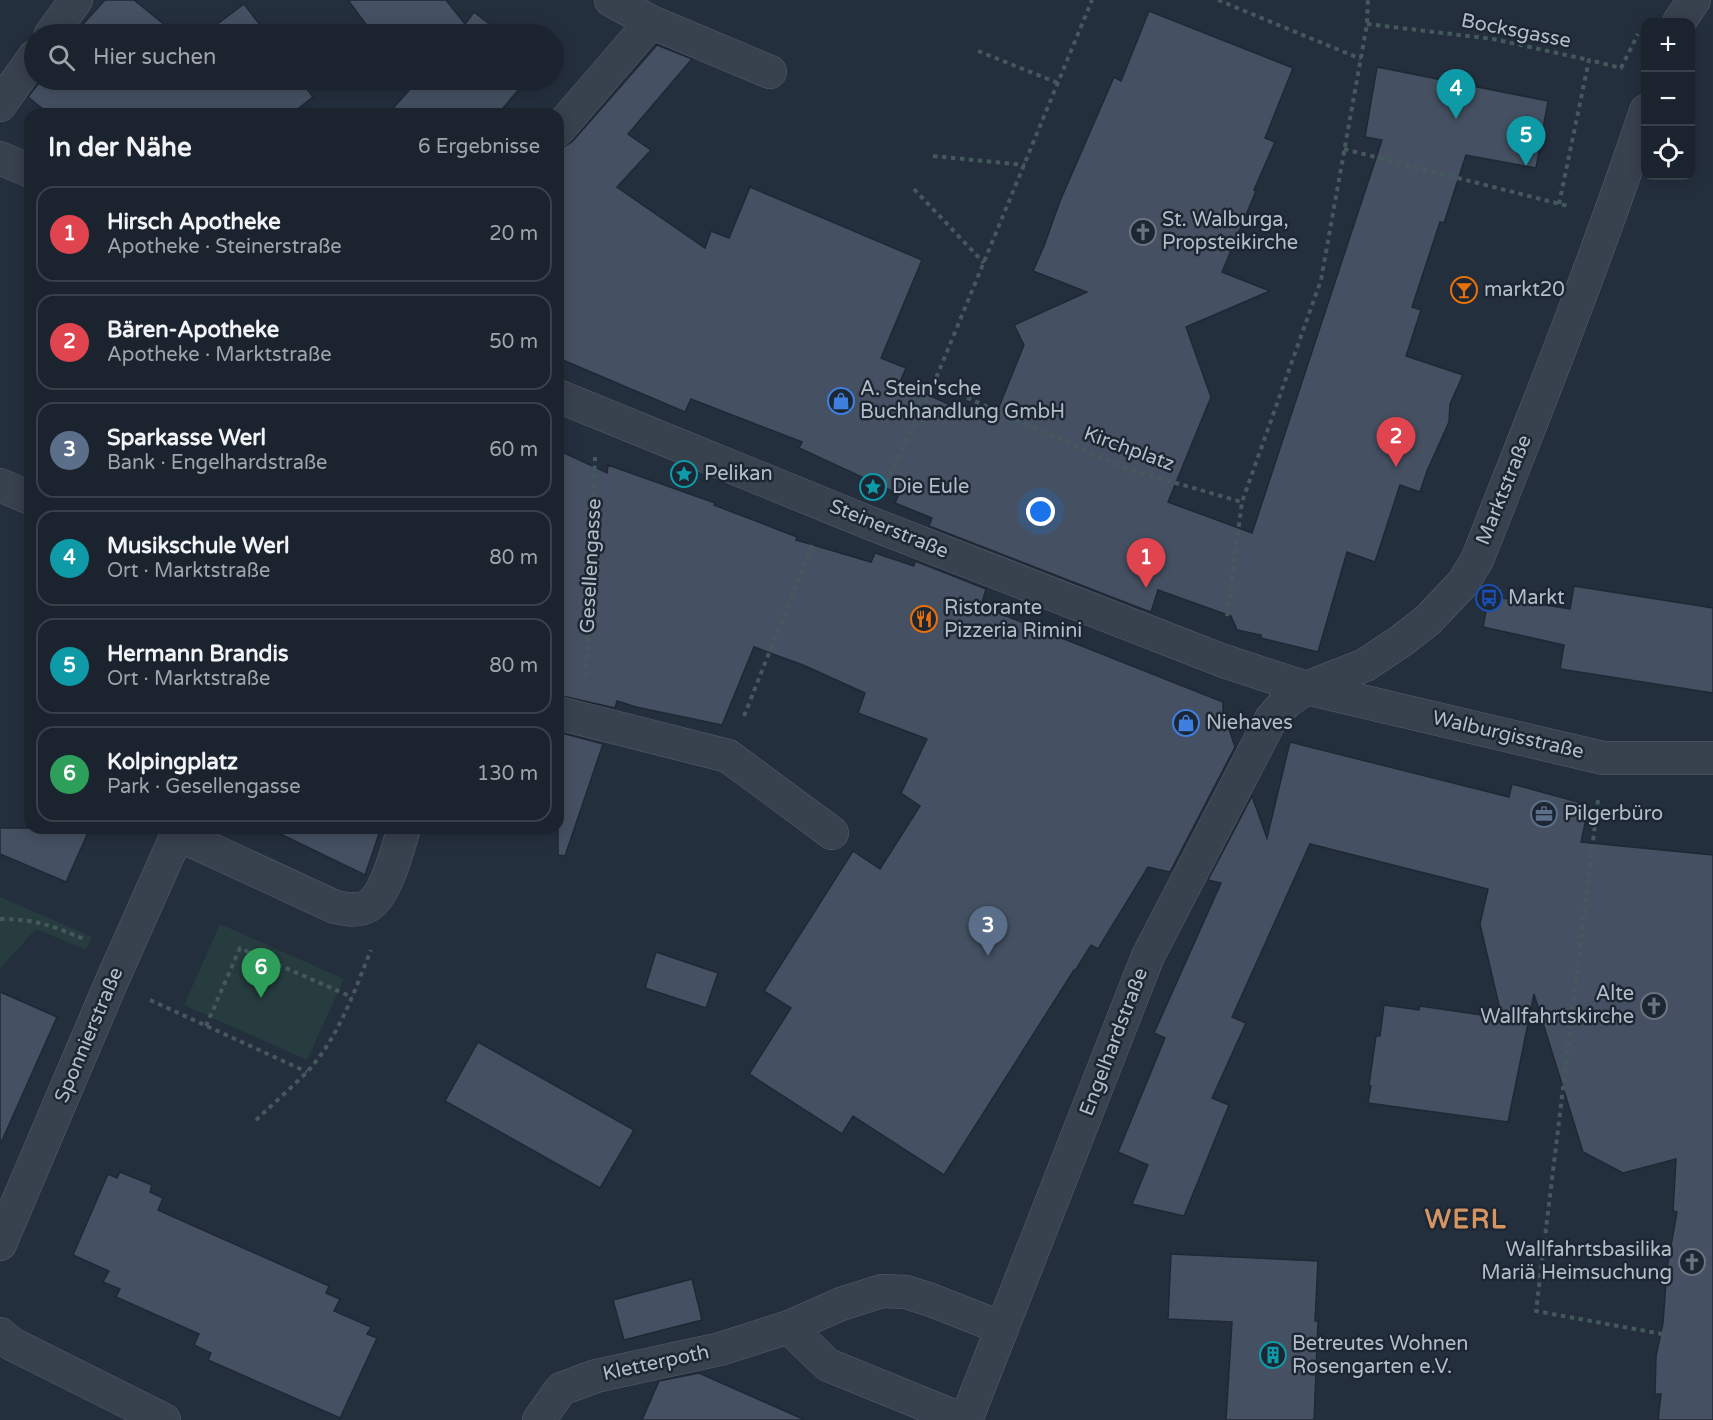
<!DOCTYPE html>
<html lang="de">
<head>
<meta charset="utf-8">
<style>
  :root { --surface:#1b232e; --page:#242b36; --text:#f1f3f6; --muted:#a0a4aa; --line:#39404a; --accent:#b45309 }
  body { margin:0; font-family:"Varela Round",sans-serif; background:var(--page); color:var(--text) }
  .controls { position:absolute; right:18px; top:18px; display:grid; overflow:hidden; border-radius:12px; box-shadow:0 3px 15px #0003 }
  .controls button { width:54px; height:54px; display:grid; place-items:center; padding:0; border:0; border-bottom:2px solid var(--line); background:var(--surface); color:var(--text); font:30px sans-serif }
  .you { position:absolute; left:1041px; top:512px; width:21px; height:21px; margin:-15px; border:4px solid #fff; border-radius:50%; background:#1a73e8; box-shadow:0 0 0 9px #1a73e833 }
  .badge { display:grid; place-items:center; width:39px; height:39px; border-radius:50%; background:var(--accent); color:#fff; font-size:20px; font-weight:700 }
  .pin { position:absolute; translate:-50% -50px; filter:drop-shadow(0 2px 3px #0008) }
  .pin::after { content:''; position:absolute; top:32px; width:21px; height:18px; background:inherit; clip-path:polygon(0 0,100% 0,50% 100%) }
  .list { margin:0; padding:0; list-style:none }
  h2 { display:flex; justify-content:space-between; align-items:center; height:78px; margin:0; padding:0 24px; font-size:26px }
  h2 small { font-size:20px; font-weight:400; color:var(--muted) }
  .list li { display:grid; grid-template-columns:39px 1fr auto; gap:18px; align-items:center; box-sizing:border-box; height:96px; margin:0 12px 12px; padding:0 12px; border:2px solid var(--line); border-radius:18px }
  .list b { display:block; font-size:22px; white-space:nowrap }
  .list p { margin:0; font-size:20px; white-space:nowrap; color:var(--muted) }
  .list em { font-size:20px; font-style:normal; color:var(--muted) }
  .icon { flex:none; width:33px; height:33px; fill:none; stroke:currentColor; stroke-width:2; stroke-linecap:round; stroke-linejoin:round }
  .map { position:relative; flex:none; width:1713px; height:1420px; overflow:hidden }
  .search { position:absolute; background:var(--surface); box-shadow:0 3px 15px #0003; left:24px; top:24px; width:540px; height:66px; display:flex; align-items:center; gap:15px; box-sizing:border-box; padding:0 21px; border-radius:33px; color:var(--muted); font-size:22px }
  .panel { position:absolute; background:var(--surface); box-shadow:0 3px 15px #0003; left:24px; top:108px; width:540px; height:726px; border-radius:18px }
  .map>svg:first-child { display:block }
</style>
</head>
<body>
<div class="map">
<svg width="1713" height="1420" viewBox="0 0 1713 1420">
  <rect width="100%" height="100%" fill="#242f3e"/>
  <g fill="#263c3f">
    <path d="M0 897 92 937 86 950 36 929 0 968Z"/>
    <path d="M220 924 344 979 307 1060 184 1005Z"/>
  </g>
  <g fill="#455162" stroke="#1f2835" stroke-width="1.5">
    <path d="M105 0H134L176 34H74Z"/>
    <path d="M348 0H446L465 24 474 12 502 34H373Z"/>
    <path d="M244 4 267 34H204Z"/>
    <path d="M1149 11 1293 68 1265 138 1275 142 1254 190 1256 191 1222 272 1270 291 1186 327 1211 397 1168 502 1252 533 1382 140 1365 137 1377 67 1548 101 1536 168 1466 155 1444 223 1440 222 1412 307 1421 310 1406 356 1463 375 1450 404 1449 422 1427 471 1420 492 1400 485 1375 562 1347 552 1318 652 1261 638V635L1237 630 1231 616 1158 590 1151 612 1145 610 929 526 932 518 895 503 899 494 799 448 802 442 691 399 685 412 558 358V152L561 148 572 142 657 45 692 59 628 134 651 150 617 187 705 248 711 231 729 238 750 187 922 260 881 358 906 368 900 382 992 424 1024 345 1014 325 1087 292 1033 271 1044 246 1060 201 1114 77 1121 81Z"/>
    <path d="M41 80H300L313 97 291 114H49L28 97Z"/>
    <path d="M405 80H527L498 114H388L411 88Z"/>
    <path d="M558 450 607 473 608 465 715 503 714 505 797 537 796 540 871 562 875 553 914 566 915 561 986 589 981 606 1223 702V711L1235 747 1170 872 1148 867 1098 949 1091 945 1075 971 1074 970 944 1175 853 1116 842 1134 749 1074 791 1008 764 991 853 851 880 869 920 806 901 793 927 739 858 713 865 693 803 665 754 647 722 725 636 707 617 701 615 708 558 695Z"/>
    <path d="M1574 586 1713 608V693L1560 669 1564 645 1483 627 1489 596 1570 609Z"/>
    <path d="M558 732 603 744 565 856 558 855Z"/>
    <path d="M1290 742 1509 797 1512 784 1589 805 1581 842 1713 855V1420H1658L1661 1394H1655L1656 1356 1663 1323 1667 1268 1677 1212 1673 1211 1676 1159 1623 1173 1583 1152 1534 994 1508 1122 1368 1103 1371 1086 1369 1085 1376 1036H1380L1384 1005 1419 1010 1420 1006 1502 1018 1480 924 1488 889 1310 844 1232 1017 1246 1023 1212 1098 1229 1105 1184 1216 1132 1204 1148 1165 1118 1152 1165 1038 1154 1033 1221 883 1208 880 1252 796 1267 838Z"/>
    <path d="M0 828H90L66 882 0 854Z"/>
    <path d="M268 828H381L365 875Z"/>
    <path d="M656 952 718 973 706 1008 645 988Z"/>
    <path d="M0 992 57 1017 0 1145Z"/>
    <path d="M478 1042 634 1130 600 1188 445 1101Z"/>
    <path d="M120 1172 152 1185 150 1192 163 1198 158 1210 329 1286 326 1293 340 1299 334 1311 371 1327 367 1334 377 1338 340 1418 208 1360 211 1353 194 1345 199 1334 116 1297 120 1289 103 1282 109 1271 73 1255 108 1174 117 1178Z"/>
    <path d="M1171 1254 1318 1261 1315 1321H1318L1314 1420H1226L1232 1322 1168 1319Z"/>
    <path d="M692 1279 702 1320 624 1340 613 1300Z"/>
    <path d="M699 1373 805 1420H642L659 1381Z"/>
  </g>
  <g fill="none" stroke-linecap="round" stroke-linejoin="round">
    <defs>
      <g id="street">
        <path d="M611 0 651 22 770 72"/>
        <path d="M1679 22 1694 0"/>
        <path d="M51 34 76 0"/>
        <path d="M0 105 34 57"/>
        <path d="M558 130 651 22"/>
        <path d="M0 158 30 171"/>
        <path d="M558 396 867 522 1221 660 1306 688 1603 758H1713"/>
        <path d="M0 485 30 498"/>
        <path d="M558 713 728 756 832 833"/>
        <path d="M177 834 335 907C346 909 358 912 368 906 386 896 398 848 404 828"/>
        <path d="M0 1244 111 983 180 828"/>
        <path d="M789 1327 808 1346 828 1365 963 1420"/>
        <path d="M0 1334 12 1344 164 1420"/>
        <path d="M539 1420 561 1389 596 1376 720 1349 789 1327 841 1304 882 1291 906 1292 931 1300 1002 1328"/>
        <path d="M966 1420 1148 956 1271 719 1285 703 1306 688 1365 665 1401 641 1428 620 1463 583 1477 560C1536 411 1595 263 1646 111"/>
      </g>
    </defs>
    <use href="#street" stroke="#565f6c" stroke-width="34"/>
    <g stroke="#44595c" stroke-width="4" stroke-dasharray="4.5 4.5" stroke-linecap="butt">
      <path d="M1218 0 1361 59"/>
      <path d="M1367 24 1493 39 1589 60"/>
      <path d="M978 51 1058 83"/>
      <path d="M1344 149 1568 206"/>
      <path d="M933 156 1025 165"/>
      <path d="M914 189 984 263"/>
      <path d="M1559 204 1589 60 1621 68 1638 34"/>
      <path d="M934 383 1127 469 1242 502"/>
      <path d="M886 483 934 383 1092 0"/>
      <path d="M1227 616 1242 502 1321 280 1367 24 1368 0"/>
      <path d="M586 677 595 457"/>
      <path d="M744 716 812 545"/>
      <path d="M1598 800 1536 1311 1662 1334"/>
      <path d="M0 919C36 919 53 926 86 940"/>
      <path d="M150 1000 307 1072"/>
      <path d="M206 1026 240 948 352 997"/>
      <path d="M256 1120C272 1105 290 1089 306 1073 338 1039 354 992 371 950"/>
    </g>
    <use href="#street" stroke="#38414e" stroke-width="33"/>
  </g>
  <defs>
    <symbol id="church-ring" viewBox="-11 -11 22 22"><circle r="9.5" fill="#1d2633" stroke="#6b7280" stroke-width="1.5"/><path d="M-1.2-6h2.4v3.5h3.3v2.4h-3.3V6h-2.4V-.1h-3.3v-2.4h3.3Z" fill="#6b7280"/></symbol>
    <symbol id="bar-ring" viewBox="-11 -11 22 22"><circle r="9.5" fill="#1d2633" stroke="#e8710a" stroke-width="1.5"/><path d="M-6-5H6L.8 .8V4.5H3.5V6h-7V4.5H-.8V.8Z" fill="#e8710a"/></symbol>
    <symbol id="shop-ring" viewBox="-11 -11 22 22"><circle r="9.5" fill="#1d2633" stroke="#3f7fe0" stroke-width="1.5"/><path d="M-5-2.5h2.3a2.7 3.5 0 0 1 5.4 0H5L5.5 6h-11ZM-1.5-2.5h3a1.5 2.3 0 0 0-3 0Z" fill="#3f7fe0"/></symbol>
    <symbol id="sight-ring" viewBox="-11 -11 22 22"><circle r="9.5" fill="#1d2633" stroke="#0f9aa8" stroke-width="1.5"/><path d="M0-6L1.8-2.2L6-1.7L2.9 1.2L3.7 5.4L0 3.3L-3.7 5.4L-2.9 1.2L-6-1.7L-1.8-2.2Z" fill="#0f9aa8"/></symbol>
    <symbol id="bus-ring" viewBox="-11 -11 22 22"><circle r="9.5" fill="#1d2633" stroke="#1a4fb4" stroke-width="1.5"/><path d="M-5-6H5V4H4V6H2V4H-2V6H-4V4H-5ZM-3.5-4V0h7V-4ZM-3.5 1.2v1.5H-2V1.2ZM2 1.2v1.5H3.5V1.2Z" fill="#1a4fb4"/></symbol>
    <symbol id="restaurant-ring" viewBox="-11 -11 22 22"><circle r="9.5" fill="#1d2633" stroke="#e8710a" stroke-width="1.5"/><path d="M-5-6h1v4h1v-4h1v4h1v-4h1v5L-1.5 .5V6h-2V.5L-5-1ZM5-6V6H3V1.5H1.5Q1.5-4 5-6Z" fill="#e8710a"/></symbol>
    <symbol id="office-ring" viewBox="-11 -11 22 22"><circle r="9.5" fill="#1d2633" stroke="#5c6f8a" stroke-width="1.5"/><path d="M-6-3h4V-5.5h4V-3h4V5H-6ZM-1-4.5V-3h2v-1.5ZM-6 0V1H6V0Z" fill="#5c6f8a"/></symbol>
    <symbol id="building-ring" viewBox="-11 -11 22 22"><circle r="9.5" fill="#1d2633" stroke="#0f9aa8" stroke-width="1.5"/><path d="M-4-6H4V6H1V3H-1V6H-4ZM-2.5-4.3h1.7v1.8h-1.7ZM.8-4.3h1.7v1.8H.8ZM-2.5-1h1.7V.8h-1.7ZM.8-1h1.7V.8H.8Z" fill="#0f9aa8"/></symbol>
  </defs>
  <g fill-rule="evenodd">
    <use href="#church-ring" x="1128" y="217" width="30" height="30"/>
    <use href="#bar-ring" x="1449" y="275" width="30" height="30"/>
    <use href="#shop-ring" x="826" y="386" width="30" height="30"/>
    <use href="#sight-ring" x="669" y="459" width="30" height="30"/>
    <use href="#sight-ring" x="858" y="472" width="30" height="30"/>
    <use href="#bus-ring" x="1474" y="583" width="30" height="30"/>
    <use href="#restaurant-ring" x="909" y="604" width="30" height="30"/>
    <use href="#shop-ring" x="1171" y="708" width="30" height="30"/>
    <use href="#office-ring" x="1529" y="799" width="30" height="30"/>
    <use href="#church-ring" x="1639" y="991" width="30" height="30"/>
    <use href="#church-ring" x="1677" y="1247" width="30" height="30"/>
    <use href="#building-ring" x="1258" y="1340" width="30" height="30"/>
  </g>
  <g text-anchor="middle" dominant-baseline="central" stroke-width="5" stroke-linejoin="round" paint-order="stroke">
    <g font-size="20" fill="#b4bcc9" stroke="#1d2633">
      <text transform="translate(1516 31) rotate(11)">Bocksgasse</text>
      <text transform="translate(1129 449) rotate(20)">Kirchplatz</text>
      <text transform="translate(1504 490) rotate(-68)">Marktstraße</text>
      <text transform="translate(889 529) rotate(22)">Steinerstraße</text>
      <text transform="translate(591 566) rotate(-87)">Gesellengasse</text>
      <text transform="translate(1508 735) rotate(13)">Walburgisstraße</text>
      <text transform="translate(89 1035) rotate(-67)">Sponnierstraße</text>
      <text transform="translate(1114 1042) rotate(-69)">Engelhardstraße</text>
      <text transform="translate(656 1363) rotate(-12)">Kletterpoth</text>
    </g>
    <g font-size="20" fill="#b4bcc9" stroke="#1d2633" text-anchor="start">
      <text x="1162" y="220">St. Walburga,<tspan x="1162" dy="23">Propsteikirche</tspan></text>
      <text x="1484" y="290">markt20</text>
      <text x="860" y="389">A. Stein'sche<tspan x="860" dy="23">Buchhandlung GmbH</tspan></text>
      <text x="704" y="474">Pelikan</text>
      <text x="892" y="487">Die Eule</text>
      <text x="1508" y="598">Markt</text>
      <text x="944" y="608">Ristorante<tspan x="944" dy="23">Pizzeria Rimini</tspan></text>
      <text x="1206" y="723">Niehaves</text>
      <text x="1564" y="814">Pilgerbüro</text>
      <text x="1634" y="994" text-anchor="end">Alte<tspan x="1634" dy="23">Wallfahrtskirche</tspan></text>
      <text x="1672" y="1250" text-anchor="end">Wallfahrtsbasilika<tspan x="1672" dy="23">Mariä Heimsuchung</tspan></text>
      <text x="1292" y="1344">Betreutes Wohnen<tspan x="1292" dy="23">Rosengarten e.V.</tspan></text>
    </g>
    <g font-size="26" font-weight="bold" letter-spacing="1.5" fill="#d59563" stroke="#1d2633">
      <text x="1466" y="1219">WERL</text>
    </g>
  </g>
</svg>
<div class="controls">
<button>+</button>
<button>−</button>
<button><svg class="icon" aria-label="locate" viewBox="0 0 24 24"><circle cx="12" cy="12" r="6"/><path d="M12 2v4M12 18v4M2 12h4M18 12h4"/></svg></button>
</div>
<div class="you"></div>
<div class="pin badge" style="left:1146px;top:588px;background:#e0444e">1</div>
<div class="pin badge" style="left:1396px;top:467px;background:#e0444e">2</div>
<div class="pin badge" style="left:988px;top:956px;background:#5c6f8a">3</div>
<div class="pin badge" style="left:1456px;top:119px;background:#0f9aa8">4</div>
<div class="pin badge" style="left:1526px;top:166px;background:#0f9aa8">5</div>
<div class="pin badge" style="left:261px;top:998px;background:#2e9e5b">6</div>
<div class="search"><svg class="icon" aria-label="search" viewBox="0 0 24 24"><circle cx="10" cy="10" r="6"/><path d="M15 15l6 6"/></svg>Hier suchen</div>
<section class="panel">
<h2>In der Nähe<small>6 Ergebnisse</small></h2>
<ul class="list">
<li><span class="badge" style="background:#e0444e">1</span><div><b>Hirsch Apotheke</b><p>Apotheke · Steinerstraße</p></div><em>20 m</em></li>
<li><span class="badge" style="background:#e0444e">2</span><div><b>Bären-Apotheke</b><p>Apotheke · Marktstraße</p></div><em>50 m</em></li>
<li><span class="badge" style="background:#5c6f8a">3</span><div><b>Sparkasse Werl</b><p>Bank · Engelhardstraße</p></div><em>60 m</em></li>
<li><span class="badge" style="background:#0f9aa8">4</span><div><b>Musikschule Werl</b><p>Ort · Marktstraße</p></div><em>80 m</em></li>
<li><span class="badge" style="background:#0f9aa8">5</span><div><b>Hermann Brandis</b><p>Ort · Marktstraße</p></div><em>80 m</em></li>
<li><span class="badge" style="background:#2e9e5b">6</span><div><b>Kolpingplatz</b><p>Park · Gesellengasse</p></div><em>130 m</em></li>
</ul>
</section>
</div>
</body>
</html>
